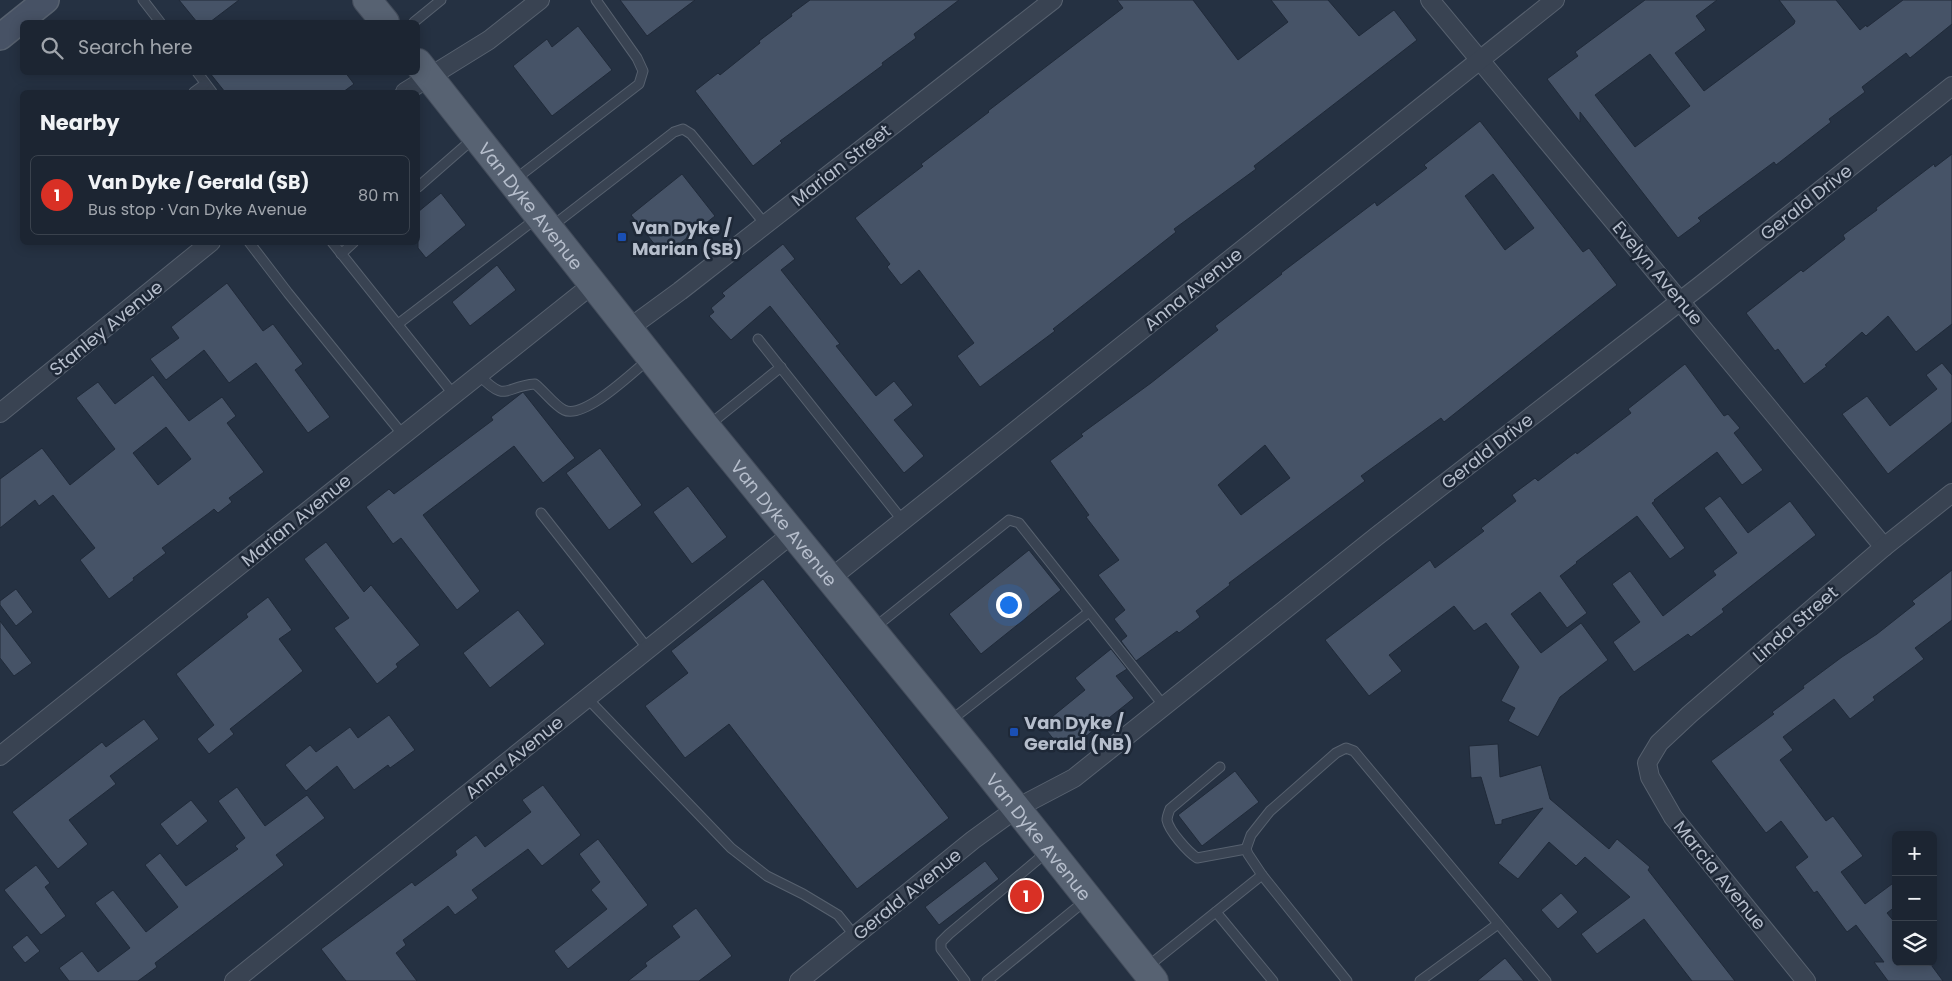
<!DOCTYPE html>
<html lang="en">
<head>
<meta charset="utf-8">
<style>
  :root { --surface:#1c2532; --page:#29313e; --text:#f1f3f6; --muted:#a0a5ac; --line:#3a424d; --accent:#d93025 }
  body { margin:0; font-family:Poppins,sans-serif; background:var(--page); color:var(--text) }
  .controls { position:absolute; right:15px; bottom:15px; display:grid; overflow:hidden; border-radius:8px; box-shadow:0 2px 12px #0003 }
  .controls button { width:45px; height:45px; display:grid; place-items:center; padding:0; border:0; border-bottom:1px solid var(--line); background:var(--surface); color:var(--text); font:25px sans-serif }
  .you { position:absolute; left:1008px; top:604px; width:18px; height:18px; margin:-12px; border:4px solid #fff; border-radius:50%; background:#1a73e8; box-shadow:0 0 0 8px #1a73e833 }
  .badge { display:grid; place-items:center; width:32px; height:32px; border-radius:50%; background:var(--accent); color:#fff; font-size:16px; font-weight:700 }
  .pin { position:absolute; translate:-50% -50%; border:2px solid #fff; box-shadow:0 1px 5px #0006 }
  .list { margin:0; padding:0; list-style:none }
  h2 { display:flex; justify-content:space-between; align-items:center; height:65px; margin:0; padding:0 20px; font-size:21px }
  h2 small { font-size:16px; font-weight:400; color:var(--muted) }
  .list li { display:grid; grid-template-columns:32px 1fr auto; gap:15px; align-items:center; box-sizing:border-box; height:80px; margin:0 10px 10px; padding:0 10px; border:1px solid var(--line); border-radius:8px }
  .list b { display:block; font-size:19px; white-space:nowrap }
  .list p { margin:0; font-size:16px; white-space:nowrap; color:var(--muted) }
  .list em { font-size:16px; font-style:normal; color:var(--muted) }
  .icon { flex:none; width:28px; height:28px; fill:none; stroke:currentColor; stroke-width:2; stroke-linecap:round; stroke-linejoin:round }
  .map { position:relative; flex:none; width:1952px; height:981px; overflow:hidden }
  .search { position:absolute; background:var(--surface); box-shadow:0 2px 12px #0003; left:20px; top:20px; width:400px; height:55px; display:flex; align-items:center; gap:12px; box-sizing:border-box; padding:0 18px; border-radius:8px; color:var(--muted); font-size:19px }
  .panel { position:absolute; background:var(--surface); box-shadow:0 2px 12px #0003; left:20px; top:90px; width:400px; height:155px; border-radius:8px }
  .map>svg:first-child { display:block }
</style>
</head>
<body>
<div class="map">
<svg width="1952" height="981" viewBox="0 0 1952 981">
  <rect width="100%" height="100%" fill="#253142"/>
  <g fill="#465367" stroke="#202a39" fill-rule="evenodd">
    <path d="M179 0H239L210 22H197Z"/>
    <path d="M620 0H695L647 36Z"/>
    <path d="M810 0H959L914 34 916 38 882 63 883 65 780 141 782 143 753 166 695 91 718 73 720 75 760 43 759 41 792 16 791 14Z"/>
    <path d="M1117 0H1193L1238 60 1288 22 1271 0H1328L1359 36 1394 10 1417 40 1254 166 1256 169 1174 229 1176 232 1053 329 1055 331 980 387 957 356 974 343 919 270 901 285 887 267 890 264 855 218 923 166 921 164 989 112 988 111 1022 85 1123 8Z"/>
    <path d="M1645 0H1717L1696 16 1706 30 1675 53 1704 91 1794 24 1795 21 1779 0H1836L1860 30 1866 25 1867 27 1903 0H1952V24L1910 58 1906 53 1862 87 1865 92 1829 119 1831 122 1776 165 1774 162 1698 218 1701 221 1678 238 1580 112V122L1547 79 1578 56 1575 52ZM1650 54 1690 106 1635 147 1595 95Z"/>
    <path d="M578 26 612 70 552 116 513 66 547 39 552 47Z"/>
    <path d="M209 72H345L354 84 343 92H225Z"/>
    <path d="M1480 121 1583 252 1589 248 1617 285 1444 422 1441 418 1361 476 1365 481 1229 583 1230 585 1196 611 1200 617 1179 633 1177 631 1136 661 1121 641 1127 636 1114 619 1125 610 1098 575 1119 560 1086 517 1089 515 1050 461 1083 436 1081 434 1151 383 1218 330 1215 326 1282 274 1281 273 1375 202 1377 206 1427 168 1424 165ZM1493 174 1534 228 1505 250 1465 196ZM1265 445 1290 478 1241 515 1218 485Z"/>
    <path d="M1952 154V324L1916 352 1888 316 1866 336 1862 332 1825 365 1827 366 1804 384 1778 349 1775 351 1746 313 1801 270 1803 272 1845 239 1843 235 1877 210 1876 208 1934 164 1935 167Z"/>
    <path d="M682 174 715 216 664 256 631 215Z"/>
    <path d="M441 193 466 225 426 258 418 248V212Z"/>
    <path d="M783 244 795 259 781 270 840 344 836 346 876 396 894 381 913 405 894 420 924 456 904 473 770 306 731 340 709 316 714 312 711 308 725 296 722 293Z"/>
    <path d="M497 265 516 290 470 326 452 302Z"/>
    <path d="M227 283 263 331 273 324 303 364 295 370 330 417 308 433 256 363 229 383 204 350 166 380 150 359 179 338 171 327Z"/>
    <path d="M1942 363 1952 375V422L1888 474 1842 414 1867 396 1890 426 1937 389 1926 375Z"/>
    <path d="M1685 364 1724 416 1728 414 1740 428 1734 433 1763 470 1742 485 1717 452 1654 500 1655 501 1652 503 1685 548 1670 559 1637 516 1576 562 1577 563 1560 576 1587 613 1567 628 1540 592 1511 614 1541 653 1581 623 1608 660 1560 697 1538 737 1508 721 1515 708 1501 701 1519 667 1486 623 1474 631 1454 606 1389 655 1402 671 1369 696 1325 640 1430 560 1435 568 1484 531 1481 528 1516 501 1512 495 1535 478 1538 481 1576 452 1577 454 1631 413 1628 409Z"/>
    <path d="M153 375 189 421 222 397 236 416 227 423 264 472 229 498 232 502 218 513 214 509 209 513 162 548 166 553 133 578 134 580 109 599 80 560 95 548 53 495 39 506 35 500 0 528V479L42 448 70 485 115 449 76 398 98 382 115 404ZM166 427 191 459 158 485 133 453Z"/>
    <path d="M523 392 575 458 543 483 514 446 423 515 480 591 457 610 401 538 393 544 366 507 389 489 394 494 493 420 491 417Z"/>
    <path d="M600 448 642 505 609 530 566 473Z"/>
    <path d="M688 486 727 537 692 564 653 512Z"/>
    <path d="M1720 496 1748 533 1790 501 1816 535 1722 609 1724 612 1691 637 1688 634 1634 672 1613 642 1640 622 1612 584 1630 571 1663 616 1716 575 1713 571 1737 553 1704 508Z"/>
    <path d="M326 542 364 592 371 585 420 645 396 664 398 667 377 684 334 628 349 618 304 559Z"/>
    <path d="M1029 550 1061 590 981 654 949 614Z"/>
    <path d="M1952 570V620L1915 648 1924 659 1873 697 1875 700 1850 719 1834 699 1783 737 1793 750 1780 760 1826 821 1833 816 1863 856 1841 872 1865 904 1896 881V906L1887 913 1896 924V962H1929L1943 981H1888L1874 962H1884L1856 925 1847 932 1817 891 1814 893 1795 867 1808 857 1781 821 1766 833 1711 761 1774 714 1772 712 1804 688 1803 686 1842 657 1877 634 1915 604 1912 601Z"/>
    <path d="M763 579 949 818 857 889 729 724 685 758 645 706 688 673 671 651Z"/>
    <path d="M16 589 33 612 16 626 0 605V601Z"/>
    <path d="M268 597 292 630 279 639 303 671 230 729 234 734 209 754 197 739 214 725 176 674 248 617 246 614Z"/>
    <path d="M518 610 545 644 490 688 463 653Z"/>
    <path d="M0 621 32 663 14 676 0 658Z"/>
    <path d="M1111 649 1127 669 1116 676 1134 698 1065 753 1042 725 1085 690 1075 678Z"/>
    <path d="M389 715 415 750 390 768 388 765 354 790 337 766 306 791 285 765 310 745 316 752 350 727 358 738Z"/>
    <path d="M144 719 159 739 110 776 116 784 69 820 88 844 58 869 12 812 102 742 106 747Z"/>
    <path d="M1498 744 1500 777 1541 765 1550 799 1609 849 1617 839 1650 867 1648 870 1735 981H1692L1644 919 1597 954 1581 934 1630 897 1585 857 1576 866 1549 842 1518 879 1498 863 1543 808 1502 820V824L1495 825 1481 777 1471 778 1469 746Z"/>
    <path d="M1235 771 1259 802 1202 846 1178 815Z"/>
    <path d="M543 785 581 835 542 866 528 849 472 890 478 898 455 915 448 906 403 940 406 945 396 953 417 981H346L321 949 412 882 415 886 457 855 455 851 476 835 485 847 531 812 522 800Z"/>
    <path d="M237 787 265 826 307 795 325 818 276 855 284 865 155 963 157 967 138 981H69L59 968 82 951 98 972 130 948 95 903 113 890 146 932 178 907 145 865 160 853 186 886 238 849 235 846 245 838 218 801Z"/>
    <path d="M191 800 208 821 177 846 160 824Z"/>
    <path d="M598 839 648 905 568 969 554 951 607 909 591 890 600 882 579 854Z"/>
    <path d="M985 861 999 879 939 925 925 907Z"/>
    <path d="M36 865 50 883 45 887 66 916 41 935 4 890Z"/>
    <path d="M1561 893 1578 912 1558 929 1541 910Z"/>
    <path d="M696 908 732 956 699 981H628L647 966 645 963 680 937 672 926Z"/>
    <path d="M27 935 40 951 25 963 12 947Z"/>
    <path d="M1505 958 1524 981H1477Z"/>
  </g>
  <g fill="none" stroke-linecap="round" stroke-linejoin="round">
    <defs>
      <g id="lane">
        <path d="M143 0 160 22"/>
        <path d="M414 22 441 0"/>
        <path d="M197 72 212 92"/>
        <path d="M194 92 205 84"/>
        <path d="M513 181 639 84 643 71 637 58 596 0"/>
        <path d="M418 187 474 138"/>
        <path d="M551 227 674 132 683 129 691 134 765 224"/>
        <path d="M249 242 288 293 403 435"/>
        <path d="M332 242 454 395"/>
        <path d="M341 254 354 242"/>
        <path d="M398 324 537 218"/>
        <path d="M758 339 903 521"/>
        <path d="M479 375C507 404 504 386 535 384 544 391 555 406 564 410 584 420 633 372 649 359"/>
        <path d="M709 425 781 367"/>
        <path d="M541 513 648 649"/>
        <path d="M874 628 1009 520 1019 523 1164 706"/>
        <path d="M587 698 731 848 767 876 803 894 838 915 855 936"/>
        <path d="M950 721 1089 612"/>
        <path d="M1220 767 1170 809C1169 812 1167 816 1167 820 1169 831 1188 852 1197 858L1246 849"/>
        <path d="M1216 912 1273 981"/>
        <path d="M1147 967 1262 875"/>
        <path d="M965 981 941 949V942L949 934 1048 851"/>
        <path d="M987 981 1086 900"/>
        <path d="M1347 981 1262 875 1248 854 1246 849 1251 835 1270 811 1336 753 1346 748 1354 751 1546 981"/>
        <path d="M1420 981 1498 924"/>
      </g>
      <g id="street">
        <path d="M1430 0 1884 547"/>
        <path d="M405 92 489 40 540 0"/>
        <path d="M628 329 680 291 1053 0"/>
        <path d="M0 413 211 242"/>
        <path d="M831 578 1555 0"/>
        <path d="M0 756 593 284"/>
        <path d="M234 981 793 533"/>
        <path d="M799 981 973 840 1017 808 1074 778 1377 536 1701 285 1952 86"/>
        <path d="M1806 981 1673 817 1650 777 1647 763 1659 743 1690 714 1884 547 1952 493"/>
      </g>
      <path id="secondary" d="M0 37 46 0"/>
      <g id="primary">
        <path d="M367 0 385 22"/>
        <path id="s1" d="M418 63 706 427 978 760 1154 981"/>
      </g>
    </defs>
    <use href="#lane" stroke="#57616f" stroke-width="11"/>
    <use href="#street" stroke="#57616f" stroke-width="20"/>
    <use href="#secondary" stroke="#57616f" stroke-width="28"/>
    <use href="#primary" stroke="#434c5b" stroke-width="30"/>
    <use href="#lane" stroke="#394352" stroke-width="9"/>
    <use href="#street" stroke="#394352" stroke-width="18"/>
    <use href="#secondary" stroke="#475265" stroke-width="25"/>
    <use href="#primary" stroke="#576272" stroke-width="28"/>
  </g>
  <g fill="#1a4fb4" stroke="#1e2837" stroke-width="2">
    <rect x="617" y="232" width="10" height="10" rx="2.5"/>
    <rect x="1009" y="727" width="10" height="10" rx="2.5"/>
  </g>
  <g text-anchor="middle" dominant-baseline="central" stroke-width="5" stroke-linejoin="round" paint-order="stroke">
    <g font-size="18" fill="#b6becc" stroke="#1e2837">
      <text transform="translate(841 165) rotate(-38)">Marian Street</text>
      <text transform="translate(1806 202) rotate(-38)">Gerald Drive</text>
      <text stroke="none"><textPath href="#s1" startOffset="182">Van Dyke Avenue</textPath></text>
      <text transform="translate(1658 273) rotate(50)">Evelyn Avenue</text>
      <text transform="translate(1193 289) rotate(-39)">Anna Avenue</text>
      <text transform="translate(106 328) rotate(-39)">Stanley Avenue</text>
      <text transform="translate(1487 451) rotate(-38)">Gerald Drive</text>
      <text transform="translate(296 520) rotate(-39)">Marian Avenue</text>
      <text stroke="none"><textPath href="#s1" startOffset="588">Van Dyke Avenue</textPath></text>
      <text transform="translate(1795 624) rotate(-41)">Linda Street</text>
      <text transform="translate(514 757) rotate(-39)">Anna Avenue</text>
      <text stroke="none"><textPath href="#s1" startOffset="992">Van Dyke Avenue</textPath></text>
      <text transform="translate(1720 875) rotate(51)">Marcia Avenue</text>
      <text transform="translate(907 894) rotate(-39)">Gerald Avenue</text>
    </g>
    <g font-size="18" font-weight="bold" fill="#b6becc" stroke="#1e2837" text-anchor="start">
      <text x="632" y="227">Van Dyke /<tspan x="632" dy="21">Marian (SB)</tspan></text>
      <text x="1024" y="722">Van Dyke /<tspan x="1024" dy="21">Gerald (NB)</tspan></text>
    </g>
  </g>
</svg>
<div class="controls">
<button>+</button>
<button>−</button>
<button><svg class="icon" aria-label="layers" viewBox="0 0 24 24"><path d="M12 4l9 5-9 5-9-5zM3 14l9 5 9-5"/></svg></button>
</div>
<div class="you"></div>
<div class="pin badge" style="left:1026px;top:896px">1</div>
<div class="search"><svg class="icon" aria-label="search" viewBox="0 0 24 24"><circle cx="10" cy="10" r="6"/><path d="M15 15l6 6"/></svg>Search here</div>
<section class="panel">
<h2>Nearby<small></small></h2>
<ul class="list">
<li><span class="badge">1</span><div><b>Van Dyke / Gerald (SB)</b><p>Bus stop · Van Dyke Avenue</p></div><em>80 m</em></li>
</ul>
</section>
</div>
</body>
</html>
